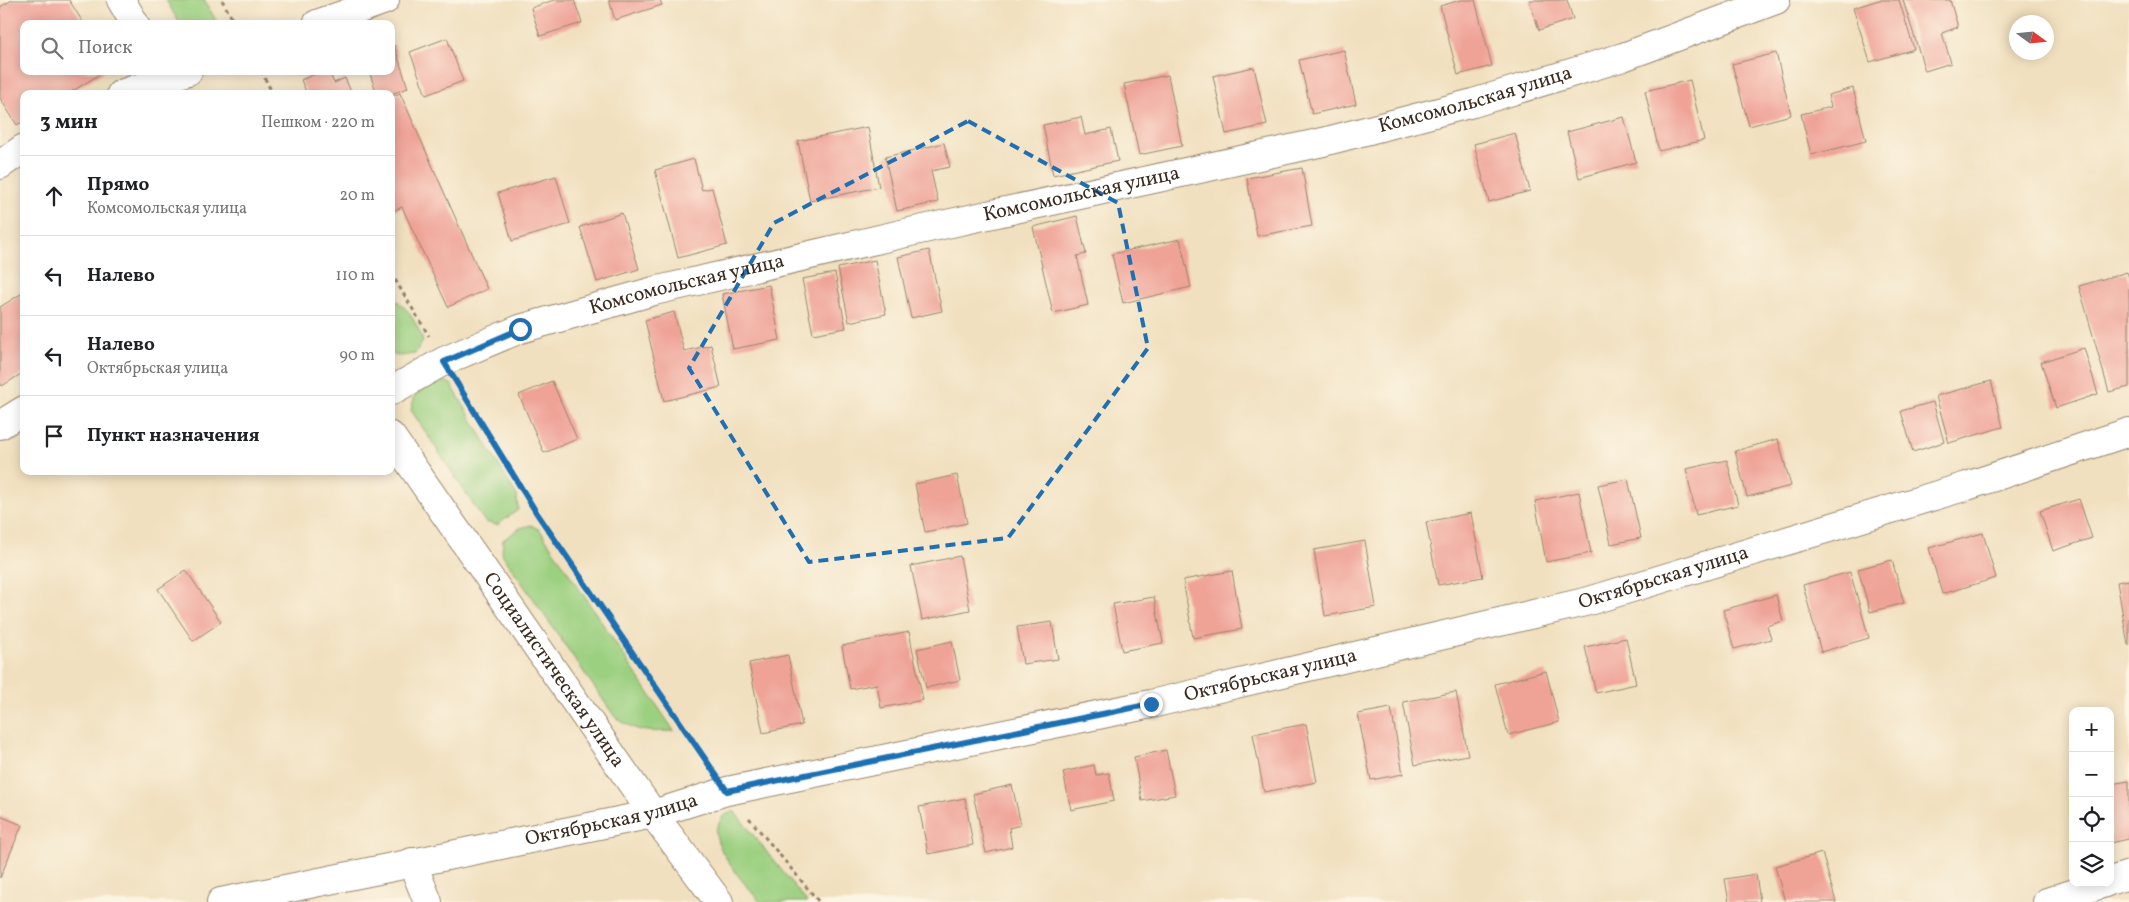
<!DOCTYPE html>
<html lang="ru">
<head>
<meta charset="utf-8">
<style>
  :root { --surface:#fff; --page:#f2f2f2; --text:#202124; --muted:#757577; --line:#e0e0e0 }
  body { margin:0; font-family:Vollkorn,serif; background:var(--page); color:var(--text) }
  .controls { position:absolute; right:15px; bottom:15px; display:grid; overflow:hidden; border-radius:10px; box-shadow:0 2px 12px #0003 }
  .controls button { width:45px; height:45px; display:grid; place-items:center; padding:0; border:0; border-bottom:1px solid var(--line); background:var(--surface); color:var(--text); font:25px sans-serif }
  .compass { position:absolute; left:2009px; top:15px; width:45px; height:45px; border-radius:50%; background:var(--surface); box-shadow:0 2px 12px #0003; rotate:105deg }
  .stop { position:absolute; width:15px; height:15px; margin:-11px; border:4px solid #1f6fb2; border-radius:50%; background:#fff }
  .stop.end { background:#1f6fb2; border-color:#fff; box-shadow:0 1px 5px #0008 }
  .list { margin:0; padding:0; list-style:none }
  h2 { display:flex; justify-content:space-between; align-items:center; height:65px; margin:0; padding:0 20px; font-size:21px }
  h2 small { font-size:16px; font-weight:400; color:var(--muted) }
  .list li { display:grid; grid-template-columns:32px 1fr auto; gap:15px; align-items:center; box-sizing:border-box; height:80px; padding:0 20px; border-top:1px solid var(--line) }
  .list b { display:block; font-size:19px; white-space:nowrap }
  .list p { margin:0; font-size:16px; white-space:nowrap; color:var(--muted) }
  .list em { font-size:16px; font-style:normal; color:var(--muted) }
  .icon { flex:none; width:28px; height:28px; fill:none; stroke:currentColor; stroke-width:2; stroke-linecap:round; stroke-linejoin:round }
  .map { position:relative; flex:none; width:2129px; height:902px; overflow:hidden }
  .search { position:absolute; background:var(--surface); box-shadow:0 2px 12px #0003; left:20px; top:20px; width:375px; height:55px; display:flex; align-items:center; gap:12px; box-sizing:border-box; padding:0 18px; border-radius:10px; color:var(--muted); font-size:19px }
  .panel { position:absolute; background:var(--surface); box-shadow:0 2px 12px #0003; left:20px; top:90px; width:375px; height:385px; border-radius:10px }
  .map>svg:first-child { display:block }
</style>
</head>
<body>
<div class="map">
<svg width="2129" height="902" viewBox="0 0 2129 902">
  <rect width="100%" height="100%" fill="#fcf5e5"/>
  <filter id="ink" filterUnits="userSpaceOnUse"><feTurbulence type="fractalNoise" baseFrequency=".02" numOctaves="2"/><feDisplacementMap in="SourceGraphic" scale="10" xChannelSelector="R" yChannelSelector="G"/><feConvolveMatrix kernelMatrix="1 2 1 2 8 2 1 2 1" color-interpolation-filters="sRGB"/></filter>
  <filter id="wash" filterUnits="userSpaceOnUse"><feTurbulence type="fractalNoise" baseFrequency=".0096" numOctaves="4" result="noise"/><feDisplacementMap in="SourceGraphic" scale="20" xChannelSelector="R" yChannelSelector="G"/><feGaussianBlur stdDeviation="1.12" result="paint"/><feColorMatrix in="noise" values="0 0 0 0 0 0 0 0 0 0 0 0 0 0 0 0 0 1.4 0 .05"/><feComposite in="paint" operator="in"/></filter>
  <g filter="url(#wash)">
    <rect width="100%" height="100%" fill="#f1e0bf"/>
    <g fill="#9cd081" stroke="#6c7d50">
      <path d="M166 0H204L218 24H180Z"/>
      <path d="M391 298C407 304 418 326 423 341L415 354 400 356 391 354Z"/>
      <path d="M439 379 451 384 517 496 518 510 497 525 485 522 411 410 415 395Z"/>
      <path d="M531 525 540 530 674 731C647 732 638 733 615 717L502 554 503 540 520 528Z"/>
      <path d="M734 811 807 902H760C747 886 715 852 716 830 717 826 721 820 723 816Z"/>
    </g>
    <g id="blocks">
      <g fill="#efa397">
        <path d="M12 0H69L84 24H24V71H105L68 94H24V121L17 125 0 98V7Z"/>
        <path d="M554 0H574L582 23 540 36 531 8Z"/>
        <path d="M609 0H660L662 5 615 20Z"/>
        <path d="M1461 0H1475L1492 66 1458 75 1440 6Z"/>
        <path d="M1529 0H1567L1573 19 1539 30Z"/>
        <path d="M1879 0H1899L1914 49 1870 62 1853 8Z"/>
        <path d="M1903 0H1950L1958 27 1942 33 1951 63 1925 71Z"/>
        <path d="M447 38 463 81 426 95 410 52Z"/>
        <path d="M394 45 408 88 391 94H377L369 71H391V46Z"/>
        <path d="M1344 50 1356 104 1312 114 1299 60Z"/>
        <path d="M1776 53 1791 115 1749 126 1732 64Z"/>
        <path d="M1254 67 1267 125 1226 134 1213 76Z"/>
        <path d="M322 71H329L334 83 345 78 352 94H307L301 80Z"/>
        <path d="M1168 75 1182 146 1139 155 1124 84Z"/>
        <path d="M1690 80 1704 140 1659 151 1645 91Z"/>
        <path d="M1853 88 1866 141 1811 155 1801 114 1831 107 1828 95Z"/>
        <path d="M400 93 487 289 448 307 402 207 391 212V97Z"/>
        <path d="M1081 117 1085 135 1111 129 1118 161 1053 175 1043 125Z"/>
        <path d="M1624 117 1636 162 1579 178 1567 132Z"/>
        <path d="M868 127 879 187 810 201 798 141Z"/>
        <path d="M1515 133 1530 191 1489 202 1474 144Z"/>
        <path d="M944 143 950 167 931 171 938 202 897 211 885 157Z"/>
        <path d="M694 159 702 190 712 188 727 245 678 258 655 170Z"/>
        <path d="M1302 168 1312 226 1257 236 1247 178Z"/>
        <path d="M556 176 570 224 512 241 498 193Z"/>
        <path d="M622 213 639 269 597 282 580 227Z"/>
        <path d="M1077 216 1086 254 1077 256 1088 305 1053 313 1033 227Z"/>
        <path d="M1180 239 1191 287 1123 303 1112 254Z"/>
        <path d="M929 250 942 311 911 318 898 257Z"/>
        <path d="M875 260 886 314 849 322 838 268Z"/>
        <path d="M2127 272 2129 278V387L2109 392 2079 286Z"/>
        <path d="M835 273 846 328 813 334 802 279Z"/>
        <path d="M769 285 780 340 733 349 722 294Z"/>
        <path d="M24 292V372L2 386 0 382V307Z"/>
        <path d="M674 312 684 351 711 345 721 387 664 401 645 320Z"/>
        <path d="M2084 348 2098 394 2056 408 2041 362Z"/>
        <path d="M552 381 577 439 544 453 519 395Z"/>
        <path d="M1991 381 2003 427 1949 443 1936 396Z"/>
        <path d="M1933 402 1944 442 1913 452 1901 411Z"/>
        <path d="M1778 439 1791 486 1747 497 1735 451Z"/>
        <path d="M1727 460 1738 505 1696 515 1686 469Z"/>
        <path d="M957 475 967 523 925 532 915 484Z"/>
        <path d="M1628 479 1641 538 1611 544 1598 485Z"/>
        <path d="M1579 492 1591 553 1546 562 1535 501Z"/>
        <path d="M2079 499 2092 538 2053 551 2040 511Z"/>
        <path d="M1471 513 1483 577 1438 585 1426 522Z"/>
        <path d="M1983 533 1996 578 1942 594 1929 548Z"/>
        <path d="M1365 541 1376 607 1325 616 1314 550Z"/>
        <path d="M960 556 970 610 922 620 911 566Z"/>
        <path d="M1892 560 1904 603 1870 612 1858 569Z"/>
        <path d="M186 570 221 622 193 641 158 589Z"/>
        <path d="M1232 571 1242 629 1193 638 1183 580Z"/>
        <path d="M1850 572 1869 638 1821 652 1803 585Z"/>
        <path d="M2129 580V645H2128L2117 582Z"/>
        <path d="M1776 595 1783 621 1767 626 1771 639 1734 649 1723 610Z"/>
        <path d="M1154 597 1163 643 1122 651 1113 604Z"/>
        <path d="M1052 622 1058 659 1023 664 1017 627Z"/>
        <path d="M909 632 923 700 881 708 877 684 850 689 842 646Z"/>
        <path d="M1626 638 1636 684 1596 693 1585 647Z"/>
        <path d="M952 641 960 680 926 688 917 649Z"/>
        <path d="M788 655 802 725 763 733 749 663Z"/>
        <path d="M1546 671 1559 722 1508 735 1495 684Z"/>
        <path d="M1456 692 1468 755 1415 765 1403 702Z"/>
        <path d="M1391 708 1403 774 1371 780 1358 714Z"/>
        <path d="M1306 724 1317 782 1264 792 1253 734Z"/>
        <path d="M1166 750 1175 795 1142 801 1134 757Z"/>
        <path d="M1094 765 1096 775 1109 773 1114 801 1071 810 1063 772Z"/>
        <path d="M2129 781V839L2110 843V784Z"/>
        <path d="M1012 785 1021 825 1009 828 1012 847 986 853 973 794Z"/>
        <path d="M965 798 973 845 928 854 919 807Z"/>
        <path d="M0 816 22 825 0 878Z"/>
        <path d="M1822 853 1836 902H1785L1775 866Z"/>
        <path d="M1756 874 1760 902H1729L1725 879Z"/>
      </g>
    </g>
  </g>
  <g filter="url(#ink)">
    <use href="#blocks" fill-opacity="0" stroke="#96856e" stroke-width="1"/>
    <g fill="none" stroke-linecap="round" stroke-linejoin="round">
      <defs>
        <g id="minor">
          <path d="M121 0 135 24"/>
          <path d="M317 24 385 0"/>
          <path d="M121 94 188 71"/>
          <path d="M0 165 24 148"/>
          <path id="s1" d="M391 391 444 361 520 329 654 291 910 232 1323 142 1473 103 1623 57 1776 0"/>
          <path d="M0 425 24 410"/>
          <path id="s2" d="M391 436 653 814 719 902"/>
          <path d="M412 862 428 902"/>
          <path d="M2110 881 2129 875"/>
          <path id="s3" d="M221 902 653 814 727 791 1151 704 1589 601 1967 486 2129 432"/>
          <path d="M2047 902 2105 883"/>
        </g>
      </defs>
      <use href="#minor" stroke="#96856e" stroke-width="30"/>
      <g stroke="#96856e" stroke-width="3" stroke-dasharray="4 4" stroke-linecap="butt">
        <path d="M222 0 235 24"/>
        <path d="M261 71 273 94"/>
        <path d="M391 273 429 336"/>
        <path d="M460 387 536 512 709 765"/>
        <path d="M749 818 819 902"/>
      </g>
      <use href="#minor" stroke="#fff" stroke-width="28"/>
    </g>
  </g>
  <g fill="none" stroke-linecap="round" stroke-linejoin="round" filter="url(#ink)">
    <path stroke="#1f6fb2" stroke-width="6" d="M520 329 444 362 536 512 727 791 1151 704"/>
  </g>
  <path fill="none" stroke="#1f6fb2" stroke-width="4" stroke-dasharray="10 6" stroke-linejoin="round" d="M968 121 1118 203 1148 348 1008 538 809 562 689 368 774 223Z"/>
  <g text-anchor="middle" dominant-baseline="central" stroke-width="4.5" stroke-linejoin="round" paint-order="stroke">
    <g font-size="20" fill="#3b2a1e" stroke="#fcf5e5">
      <text stroke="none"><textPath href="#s1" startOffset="1126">Комсомольская улица</textPath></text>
      <text stroke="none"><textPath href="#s1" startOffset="721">Комсомольская улица</textPath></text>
      <text stroke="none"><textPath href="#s1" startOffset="316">Комсомольская улица</textPath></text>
      <text stroke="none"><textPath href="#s3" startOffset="1479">Октябрьская улица</textPath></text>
      <text stroke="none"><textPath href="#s2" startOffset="285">Социалистическая улица</textPath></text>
      <text stroke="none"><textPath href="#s3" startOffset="1074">Октябрьская улица</textPath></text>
      <text stroke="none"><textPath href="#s3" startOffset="399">Октябрьская улица</textPath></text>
    </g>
  </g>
</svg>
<div class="controls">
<button>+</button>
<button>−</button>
<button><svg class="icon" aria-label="locate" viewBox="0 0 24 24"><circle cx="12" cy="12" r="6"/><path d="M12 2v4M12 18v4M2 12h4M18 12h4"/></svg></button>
<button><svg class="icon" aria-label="layers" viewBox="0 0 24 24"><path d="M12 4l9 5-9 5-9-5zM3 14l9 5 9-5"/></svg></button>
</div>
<svg class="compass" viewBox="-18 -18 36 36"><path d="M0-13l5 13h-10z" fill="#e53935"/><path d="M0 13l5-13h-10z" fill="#757577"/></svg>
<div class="stop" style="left:520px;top:329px"></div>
<div class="stop end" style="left:1151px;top:704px"></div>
<div class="search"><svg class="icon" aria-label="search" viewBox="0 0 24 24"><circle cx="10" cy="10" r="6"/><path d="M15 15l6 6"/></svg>Поиск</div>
<section class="panel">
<h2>3 мин<small>Пешком · 220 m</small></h2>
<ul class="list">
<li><svg class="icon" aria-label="ahead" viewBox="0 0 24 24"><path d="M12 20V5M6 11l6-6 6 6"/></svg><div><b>Прямо</b><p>Комсомольская улица</p></div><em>20 m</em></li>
<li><svg class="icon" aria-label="left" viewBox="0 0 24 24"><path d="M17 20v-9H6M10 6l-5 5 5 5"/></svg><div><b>Налево</b></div><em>110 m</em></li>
<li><svg class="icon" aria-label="left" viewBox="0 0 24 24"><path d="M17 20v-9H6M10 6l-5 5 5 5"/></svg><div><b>Налево</b><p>Октябрьская улица</p></div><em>90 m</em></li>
<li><svg class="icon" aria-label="arrive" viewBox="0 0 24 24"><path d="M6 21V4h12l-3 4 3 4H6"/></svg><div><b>Пункт назначения</b></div></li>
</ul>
</section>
</div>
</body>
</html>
